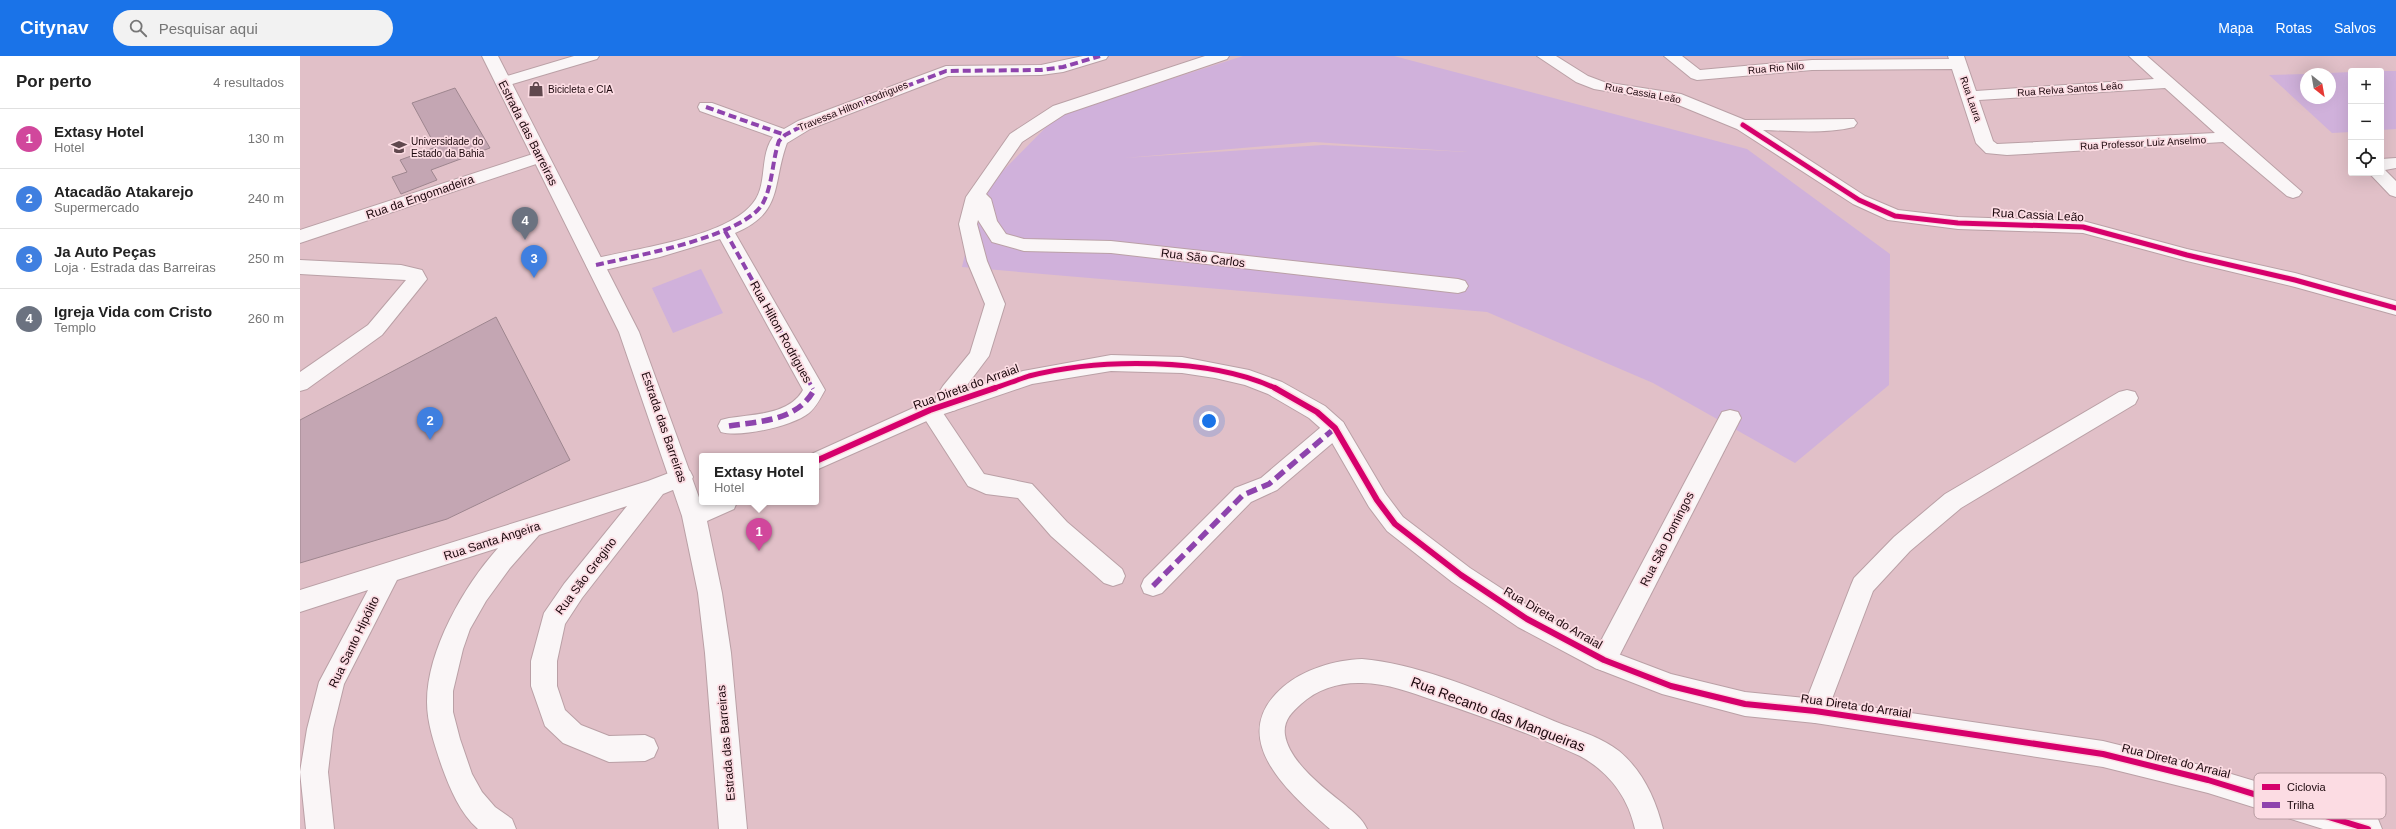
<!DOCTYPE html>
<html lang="pt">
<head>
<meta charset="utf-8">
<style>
  :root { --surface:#fff; --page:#f2f2f2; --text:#222; --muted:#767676; --line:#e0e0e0; --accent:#1a73e8 }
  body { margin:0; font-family:Helvetica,sans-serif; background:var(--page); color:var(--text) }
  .controls { position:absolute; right:12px; top:12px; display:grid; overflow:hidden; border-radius:4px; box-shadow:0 4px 16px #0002 }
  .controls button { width:36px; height:36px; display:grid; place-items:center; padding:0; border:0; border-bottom:1px solid var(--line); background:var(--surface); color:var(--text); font:20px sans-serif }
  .compass { position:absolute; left:2000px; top:12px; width:36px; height:36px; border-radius:50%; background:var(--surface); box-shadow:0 4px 16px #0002; rotate:149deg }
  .you { position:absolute; left:909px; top:365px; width:14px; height:14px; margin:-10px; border:3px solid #fff; border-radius:50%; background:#1a73e8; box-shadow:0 0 0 6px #1a73e833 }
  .badge { display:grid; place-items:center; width:26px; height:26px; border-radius:50%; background:var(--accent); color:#fff; font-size:13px; font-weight:700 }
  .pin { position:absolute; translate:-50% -33px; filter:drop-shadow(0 1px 2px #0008) }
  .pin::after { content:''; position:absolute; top:21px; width:14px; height:12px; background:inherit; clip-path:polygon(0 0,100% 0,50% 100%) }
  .popup { position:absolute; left:399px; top:397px; width:120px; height:52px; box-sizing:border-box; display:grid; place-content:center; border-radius:4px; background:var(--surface); filter:drop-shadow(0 1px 3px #0005); font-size:13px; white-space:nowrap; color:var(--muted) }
  .popup b { font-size:15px; color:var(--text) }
  .popup::after { content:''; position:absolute; left:50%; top:100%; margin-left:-8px; border:8px solid transparent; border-top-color:var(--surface) }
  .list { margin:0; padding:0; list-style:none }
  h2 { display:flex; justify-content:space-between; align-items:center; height:52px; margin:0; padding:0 16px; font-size:17px }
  h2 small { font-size:13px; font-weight:400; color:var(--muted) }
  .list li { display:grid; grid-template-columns:26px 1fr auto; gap:12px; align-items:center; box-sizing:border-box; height:60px; padding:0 16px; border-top:1px solid var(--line) }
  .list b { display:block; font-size:15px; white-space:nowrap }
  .list p { margin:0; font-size:13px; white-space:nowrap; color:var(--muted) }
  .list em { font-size:13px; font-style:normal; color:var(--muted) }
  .icon { flex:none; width:22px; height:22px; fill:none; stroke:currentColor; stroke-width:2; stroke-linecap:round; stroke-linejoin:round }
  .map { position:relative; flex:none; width:2096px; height:773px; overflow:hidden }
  header { display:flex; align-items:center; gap:24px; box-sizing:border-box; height:56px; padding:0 20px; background:var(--accent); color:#fff }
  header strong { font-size:19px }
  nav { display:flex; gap:22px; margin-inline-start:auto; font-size:14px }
  .search { width:280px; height:36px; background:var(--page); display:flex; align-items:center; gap:10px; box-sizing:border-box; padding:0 14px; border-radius:22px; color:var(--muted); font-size:15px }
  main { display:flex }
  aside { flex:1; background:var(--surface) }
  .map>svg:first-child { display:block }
</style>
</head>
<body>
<header>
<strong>Citynav</strong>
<div class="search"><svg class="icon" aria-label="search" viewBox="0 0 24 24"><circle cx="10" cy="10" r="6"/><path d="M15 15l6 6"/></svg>Pesquisar aqui</div>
<nav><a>Mapa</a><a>Rotas</a><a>Salvos</a></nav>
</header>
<main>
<aside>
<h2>Por perto<small>4 resultados</small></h2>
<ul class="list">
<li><span class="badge" style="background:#d1479c">1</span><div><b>Extasy Hotel</b><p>Hotel</p></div><em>130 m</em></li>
<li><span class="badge" style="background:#3f7fe0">2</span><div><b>Atacadão Atakarejo</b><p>Supermercado</p></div><em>240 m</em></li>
<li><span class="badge" style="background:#3f7fe0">3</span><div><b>Ja Auto Peças</b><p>Loja · Estrada das Barreiras</p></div><em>250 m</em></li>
<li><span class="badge" style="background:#6b7280">4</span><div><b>Igreja Vida com Cristo</b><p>Templo</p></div><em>260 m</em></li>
</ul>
</aside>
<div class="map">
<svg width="2096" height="773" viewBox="0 0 2096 773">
  <rect width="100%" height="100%" fill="#e1c0c8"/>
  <g fill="#d0b1db" fill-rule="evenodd">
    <path d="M943 0H1094L1447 93 1590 198 1589 329 1495 407 1353 327 1187 256 662 211 679 139 758 59ZM1014 86 1168 96 1023 89 824 102Z"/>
    <path d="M2081 15H2096V73L2081 74Z"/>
    <path d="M2051 16V76L2032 77 1969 19 2006 18V42H2030V18H2008Z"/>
    <path d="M401 213 423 257 373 277 352 232Z"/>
  </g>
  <g fill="#c4a6b3" stroke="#9e868f">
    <path d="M155 32 190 92 131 114 137 124 101 138 92 121 107 116 100 104 136 91 112 47Z"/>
    <path d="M196 261 270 404 147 463 0 507V364Z"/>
  </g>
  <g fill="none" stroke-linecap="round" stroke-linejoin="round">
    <defs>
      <g id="street">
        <path d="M274 0H299L297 3 209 29H197L195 26 197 23Z"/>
        <path d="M783 0H808L806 3 763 16 741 19 648 20 510 73 487 87C472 127 484 157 435 177L525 334C520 343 516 351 509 357 493 370 440 382 421 376L418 370 421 364 429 362C454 358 489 359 503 334L420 183 360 201 296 216 289 214 286 209 289 204C331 193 426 182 453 147 468 129 459 100 473 81L400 55 398 51 400 47H412L484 73 498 65 646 10 741 9Z"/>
        <path d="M905 0H929L927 3 765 58 722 86 686 138 691 143 697 165 706 178 724 183 811 185 1158 223 1165 225 1168 230 1165 235 1158 237 811 197 724 195 692 186 678 164 677 168 687 205 705 248 689 300 658 341 659 348 656 354 648 356 641 354 684 418 732 428 767 466 822 513 825 520 822 527 813 530 804 527 751 480 718 442 686 438 668 430 619 354 622 348 630 346 637 348 636 341 643 330 670 297 685 248 667 205 659 168 666 141 710 78 753 50Z"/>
        <path d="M1237 0H1256L1288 20 1304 26 1381 38 1445 64 1554 63 1557 67 1554 71C1525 78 1493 75 1463 74L1565 140 1598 154 1658 161 1783 165 1887 193 1995 217 2096 245V259L1995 231 1887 205 1783 177 1658 173 1588 164 1553 148 1437 73 1371 46 1294 33 1276 26Z"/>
        <path d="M1364 0H1382L1400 14 1512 4 1649 3 1648 0H1664L1676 35 1854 23 1829 0H1847L2002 136 1999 140 1993 142 1987 140 1923 86 1707 99 1686 97 1676 87 1652 13 1512 14 1397 24 1391 22ZM1865 32 1915 77 1697 88 1693 85 1679 44Z"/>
        <path d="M239 96 245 97 248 101 245 105 0 187V174Z"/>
        <path d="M2096 102V112L2085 114 2096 125V141L2090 139 2069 117H2081V103Z"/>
        <path d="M0 204 101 209 122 214 127 223 82 279 7 333 0 335V316L68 269 106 224 0 218Z"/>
        <path d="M1827 334 1835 336 1838 342 1835 348 1661 452 1610 495 1573 535 1524 664 1515 667 1506 664 1502 655 1551 529 1554 522 1594 481 1645 438 1819 336Z"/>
        <path d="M1430 354 1438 356 1441 362 1313 612 1304 615 1295 612 1291 604 1295 596 1422 356Z"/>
        <path d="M1035 364 1043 366 1046 372 1043 378 977 434 951 446 862 537 853 540 844 537 841 530 844 523 935 432 961 422 1027 366Z"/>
        <path d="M382 412 390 415 393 421 390 427 363 438 282 542 265 568 257 605V630L265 654 281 669 309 680 345 679 354 683 358 692 354 701 345 705 309 706 263 687 245 670 231 630V605L244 557 264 528 327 450 239 479 210 512 186 545 170 573 163 593 153 635V656L160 683 172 718 182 736 195 751 212 763 216 773H178C160 757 150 733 142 711 135 690 127 668 127 646 127 594 164 530 198 492L97 524 44 628 33 673 28 716 34 773H6L0 716 7 673 19 626 68 534 0 556V534L348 425Z"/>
        <path d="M1062 603C1125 608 1205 645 1264 669 1283 676 1302 682 1319 695 1343 715 1356 744 1363 773H1335C1328 741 1309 716 1280 700 1234 679 1184 661 1136 645 1112 637 1087 627 1062 627 1040 626 1017 633 1001 648 991 657 983 665 985 679 989 706 1025 733 1045 749 1054 757 1062 762 1067 773H1030C990 738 924 682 983 631 1004 613 1035 604 1062 603Z"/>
      </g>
      <g id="secondary">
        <path d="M182 0H198L339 276 401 447 437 446 434 453 407 465 422 537 431 597 447 773H419L405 597 398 537 382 460 319 276Z"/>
        <path d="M811 299 882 301 949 314 982 326 1025 350 1043 366 1085 437 1103 461 1170 512 1236 555 1313 596 1371 618 1445 636 1515 643 1803 685 1908 711 2068 759 2078 763 2082 773H2023L1908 737 1803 711 1515 667 1445 660 1362 638 1295 612 1218 571 1152 526 1087 475 1069 451 1027 378 1009 362 968 338 945 329 915 322 882 317 811 315 732 328 638 360 516 414V400H507L622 348 723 315Z"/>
      </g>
    </defs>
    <use href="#street" stroke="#baa0a6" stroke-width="2"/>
    <use href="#secondary" stroke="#baa0a6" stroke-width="2"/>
    <use href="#street" fill="#faf6f7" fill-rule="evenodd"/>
    <use href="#secondary" fill="#faf6f7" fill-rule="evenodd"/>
    <g stroke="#8e44ad" stroke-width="4" stroke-dasharray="8 4" stroke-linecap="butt">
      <path d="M406 51 485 79"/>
      <path d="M425 175 513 333"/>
      <path d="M296 209C334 200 444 181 463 147 473 128 472 105 479 85L485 79 504 69 646 15 741 14 763 11 800 0"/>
    </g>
    <g stroke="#8e44ad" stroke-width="5.5" stroke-dasharray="11 5.5" stroke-linecap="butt">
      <path d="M429 370C461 365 497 365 514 334L513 332"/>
      <path d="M853 530 943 439 969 428 1035 372"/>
    </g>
    <defs>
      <g id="cycleway-far1">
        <path d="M1443 69 1559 144 1595 160 1658 167 1783 171 1887 199 1995 224 2096 252"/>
        <path d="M692 333C704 329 717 324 729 320 799 302 911 301 977 333"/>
      </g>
      <g id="cycleway">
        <path d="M975 332 1017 356 1035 372 1077 444 1095 468 1161 519 1227 563 1304 604 1371 630 1445 648 1515 655 1803 698 1908 724 2068 773"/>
        <path d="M516 405 630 354 695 332"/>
      </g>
    </defs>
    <use href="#cycleway-far1" stroke="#fcdce3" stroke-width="7"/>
    <use href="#cycleway" stroke="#fcdce3" stroke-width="9"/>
    <use href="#cycleway-far1" stroke="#d6006c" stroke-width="5"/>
    <use href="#cycleway" stroke="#d6006c" stroke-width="6"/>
  </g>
  <defs>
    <symbol id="shop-bare" viewBox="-9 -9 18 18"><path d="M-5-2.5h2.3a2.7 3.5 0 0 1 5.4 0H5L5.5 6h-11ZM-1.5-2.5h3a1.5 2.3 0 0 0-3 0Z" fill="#60484e" stroke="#fcdce3" stroke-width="2.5" paint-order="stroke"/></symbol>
    <symbol id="university-bare" viewBox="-9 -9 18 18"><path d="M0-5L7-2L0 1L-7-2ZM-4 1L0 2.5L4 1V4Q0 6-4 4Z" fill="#60484e" stroke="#fcdce3" stroke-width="2.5" paint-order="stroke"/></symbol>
  </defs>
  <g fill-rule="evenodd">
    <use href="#shop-bare" x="225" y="22" width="22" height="22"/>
    <use href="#university-bare" x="88" y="80" width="22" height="22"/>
  </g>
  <g text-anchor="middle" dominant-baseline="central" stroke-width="3.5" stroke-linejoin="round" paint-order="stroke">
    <g font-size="10" fill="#1b070c" stroke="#fcdce3">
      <text transform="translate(1476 12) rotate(-5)">Rua Rio Nilo</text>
      <text transform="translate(1770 33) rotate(-4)">Rua Relva Santos Leão</text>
      <text transform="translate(1343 37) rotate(10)">Rua Cassia Leão</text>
      <text transform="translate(1671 43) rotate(71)">Rua Laura</text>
      <text transform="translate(553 50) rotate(-22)">Travessa Hilton Rodrigues</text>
      <text transform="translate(1843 87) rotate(-3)">Rua Professor Luiz Anselmo</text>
    </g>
    <g font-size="10" fill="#1b070c" stroke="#fcdce3" text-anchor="start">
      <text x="248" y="33">Bicicleta e CIA</text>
      <text x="111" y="85">Universidade do<tspan x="111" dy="12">Estado da Bahia</tspan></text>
    </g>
    <g font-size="12" fill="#1b070c" stroke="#fcdce3">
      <text transform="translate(228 77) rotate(63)">Estrada das Barreiras</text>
      <text transform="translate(120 141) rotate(-19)">Rua da Engomadeira</text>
      <text transform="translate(1738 159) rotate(3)">Rua Cassia Leão</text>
      <text transform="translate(903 202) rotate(7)">Rua São Carlos</text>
      <text transform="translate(481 276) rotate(61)">Rua Hilton Rodrigues</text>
      <text transform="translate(666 331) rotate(-20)">Rua Direta do Arraial</text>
      <text transform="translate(364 371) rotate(71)">Estrada das Barreiras</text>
      <text transform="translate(1367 483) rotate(-63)">Rua São Domingos</text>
      <text transform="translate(192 485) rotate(-18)">Rua Santa Angeira</text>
      <text transform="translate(286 520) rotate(-53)">Rua São Gregino</text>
      <text transform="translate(1253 562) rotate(30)">Rua Direta do Arraial</text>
      <text transform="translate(54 586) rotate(-64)">Rua Santo Hipólito</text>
      <text transform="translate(1556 650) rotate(8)">Rua Direta do Arraial</text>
      <text transform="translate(426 687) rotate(-95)">Estrada das Barreiras</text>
      <text transform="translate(1876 705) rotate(14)">Rua Direta do Arraial</text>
    </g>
    <g font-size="14" fill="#1b070c" stroke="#fcdce3">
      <text transform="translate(1198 658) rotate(21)">Rua Recanto das Mangueiras</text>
    </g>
  </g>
  <rect x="1954" y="717" width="132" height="46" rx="6" fill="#fcdce3" stroke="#b89ca2" stroke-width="1"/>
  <rect x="1962" y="728" width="18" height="6" fill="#d6006c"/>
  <rect x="1962" y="746" width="18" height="6" fill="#8e44ad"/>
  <g font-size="11" fill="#1b070c">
    <text x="1987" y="735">Ciclovia</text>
    <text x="1987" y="753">Trilha</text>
  </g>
</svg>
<div class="controls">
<button>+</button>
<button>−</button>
<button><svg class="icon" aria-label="locate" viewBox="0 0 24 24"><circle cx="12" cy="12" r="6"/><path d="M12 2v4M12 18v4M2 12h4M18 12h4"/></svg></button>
</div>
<svg class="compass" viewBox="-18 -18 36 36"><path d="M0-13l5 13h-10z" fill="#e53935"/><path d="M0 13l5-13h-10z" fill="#767676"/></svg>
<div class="you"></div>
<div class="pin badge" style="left:459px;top:495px;background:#d1479c">1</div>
<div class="popup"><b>Extasy Hotel</b>Hotel</div>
<div class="pin badge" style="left:130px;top:384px;background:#3f7fe0">2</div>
<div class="pin badge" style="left:234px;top:222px;background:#3f7fe0">3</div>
<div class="pin badge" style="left:225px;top:184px;background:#6b7280">4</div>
</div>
</main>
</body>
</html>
